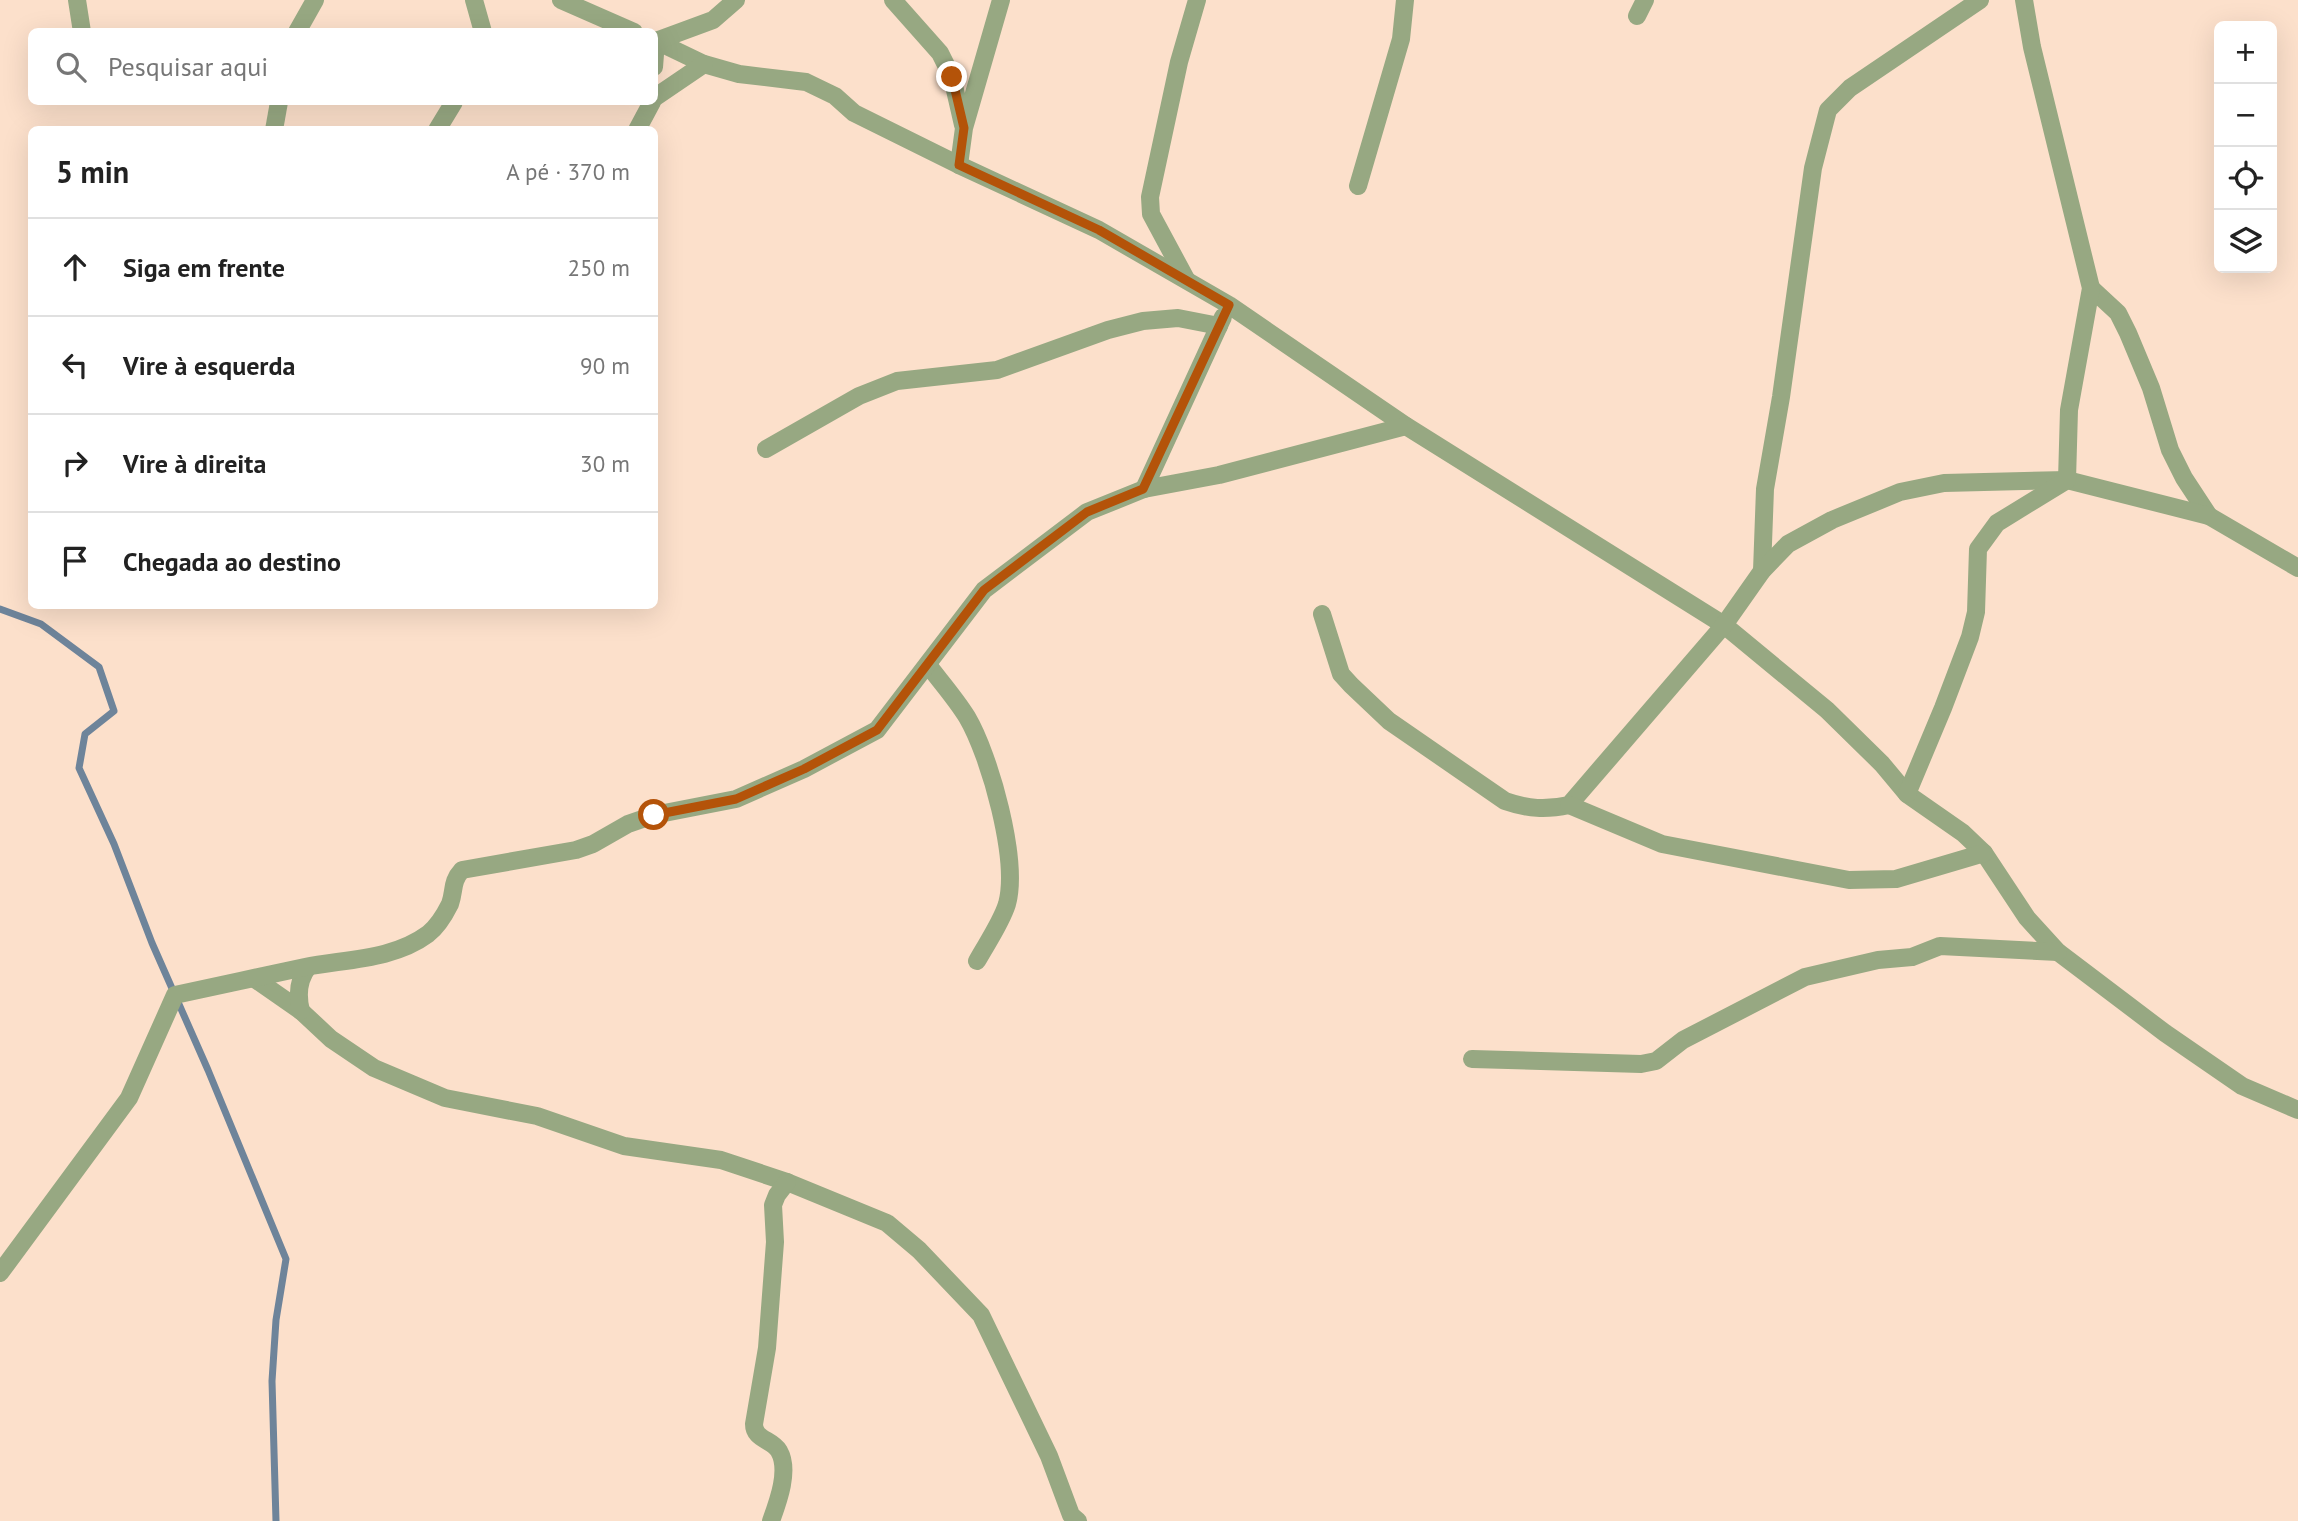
<!DOCTYPE html>
<html lang="pt">
<head>
<meta charset="utf-8">
<style>
  :root { --surface:#fff; --page:#f2f2f2; --text:#222; --muted:#767676; --line:#e0e0e0 }
  body { margin:0; font-family:"PT Sans",sans-serif; background:var(--page); color:var(--text) }
  .controls { position:absolute; right:21px; top:21px; display:grid; overflow:hidden; border-radius:10px; box-shadow:0 7px 28px #0002 }
  .controls button { width:63px; height:63px; display:grid; place-items:center; padding:0; border:0; border-bottom:2px solid var(--line); background:var(--surface); color:var(--text); font:35px sans-serif }
  .stop { position:absolute; width:21px; height:21px; margin:-16px; border:5px solid #b45309; border-radius:50%; background:#fff }
  .stop.end { background:#b45309; border-color:#fff; box-shadow:0 2px 7px #0008 }
  .list { margin:0; padding:0; list-style:none }
  h2 { display:flex; justify-content:space-between; align-items:center; height:91px; margin:0; padding:0 28px; font-size:30px }
  h2 small { font-size:23px; font-weight:400; color:var(--muted) }
  .list li { display:grid; grid-template-columns:46px 1fr auto; gap:21px; align-items:center; box-sizing:border-box; height:98px; padding:0 28px; border-top:2px solid var(--line) }
  .list b { display:block; font-size:26px; white-space:nowrap }
  .list em { font-size:23px; font-style:normal; color:var(--muted) }
  .icon { flex:none; width:38px; height:38px; fill:none; stroke:currentColor; stroke-width:2; stroke-linecap:round; stroke-linejoin:round }
  .map { position:relative; flex:none; width:2298px; height:1521px; overflow:hidden }
  .search { position:absolute; background:var(--surface); box-shadow:0 7px 28px #0002; left:28px; top:28px; width:630px; height:77px; display:flex; align-items:center; gap:18px; box-sizing:border-box; padding:0 24px; border-radius:10px; color:var(--muted); font-size:26px }
  .panel { position:absolute; background:var(--surface); box-shadow:0 7px 28px #0002; left:28px; top:126px; width:630px; height:483px; border-radius:10px }
  .map>svg:first-child { display:block }
</style>
</head>
<body>
<div class="map">
<svg width="2298" height="1521" viewBox="0 0 2298 1521">
  <rect width="100%" height="100%" fill="#fce0cb"/>
  <g fill="none" stroke-linecap="round" stroke-linejoin="round">
    <path stroke="#6e849a" stroke-width="7" d="M0 609 41 624 99 667 114 711 85 734 79 768 114 844 152 943 208 1070 286 1259 276 1320 272 1381 276 1521"/>
    <g stroke="#97a882" stroke-width="18">
      <path d="M77 0 82 32"/>
      <path d="M474 0 483 32"/>
      <path d="M561 0 634 32"/>
      <path d="M893 0 940 53 952 77 963 125"/>
      <path d="M1637 16 1645 0"/>
      <path d="M297 32 315 0"/>
      <path d="M654 40 704 64 739 74 806 82 835 96 854 113 959 165 1099 230 1229 305 1406 426 1724 625 1827 710 1882 764 1907 794 1963 833 1984 853 2027 918 2058 952 2165 1033 2242 1086 2298 1110"/>
      <path d="M654 67 656 41 713 20 736 0"/>
      <path d="M654 98 704 64"/>
      <path d="M274 130 279 102"/>
      <path d="M437 130 454 102"/>
      <path d="M637 130 652 102"/>
      <path d="M959 165 964 128 1001 0"/>
      <path d="M1358 186 1401 39 1405 0"/>
      <path d="M1186 279 1151 214 1150 197 1179 62 1197 0"/>
      <path d="M2091 288 2118 313 2128 333 2151 388 2170 450 2184 478 2209 516"/>
      <path d="M766 449 859 396 897 381 997 370 1108 330 1143 321 1178 318 1219 326"/>
      <path d="M1144 489 1223 317"/>
      <path d="M1762 571 1765 489 1781 397 1813 168 1828 110 1850 88 1980 0"/>
      <path d="M1322 614 1341 674 1351 685 1389 721 1505 801C1528 809 1546 810 1569 805L1724 625 1762 571 1788 544 1832 520 1900 492 1944 483 2067 480 2209 516 2298 568"/>
      <path d="M928 665C941 682 956 699 967 717 990 756 1019 860 1007 904 1001 923 987 943 977 961"/>
      <path d="M1907 794 1943 708 1970 637 1976 612 1978 549 1997 523 2067 480 2069 410 2091 288 2032 47 2024 0"/>
      <path d="M1569 805 1662 844 1849 880 1896 879 1984 853"/>
      <path d="M255 979 301 1011 331 1039 374 1068 445 1098 537 1116 624 1146 721 1160 787 1182 887 1223 919 1250 981 1315 1049 1456 1071 1515 1078 1521"/>
      <path d="M301 1011C297 995 298 980 308 967"/>
      <path d="M1472 1059 1641 1064 1656 1061 1683 1040 1805 977 1878 960 1912 957 1940 946 2058 952"/>
      <path d="M0 1273 129 1098 175 995C218 986 262 976 305 967 346 959 393 960 428 934 437 927 445 914 450 904 455 890 451 882 462 870L576 850 593 844 628 824 654 815 736 799 804 769 877 730 984 590 1087 512 1144 489 1219 475 1406 426"/>
      <path d="M771 1521C778 1502 790 1470 779 1451 772 1439 754 1440 754 1424L767 1348 775 1242 773 1205 777 1195 787 1182"/>
    </g>
  </g>
  <g fill="none" stroke-linecap="round" stroke-linejoin="round">
    <path stroke="#b45309" stroke-width="9" d="M654 815 736 799 804 769 877 730 984 590 1087 512 1143 489 1229 305 1099 230 959 165 964 128 952 77"/>
  </g>
</svg>
<div class="controls">
<button>+</button>
<button>−</button>
<button><svg class="icon" aria-label="locate" viewBox="0 0 24 24"><circle cx="12" cy="12" r="6"/><path d="M12 2v4M12 18v4M2 12h4M18 12h4"/></svg></button>
<button><svg class="icon" aria-label="layers" viewBox="0 0 24 24"><path d="M12 4l9 5-9 5-9-5zM3 14l9 5 9-5"/></svg></button>
</div>
<div class="stop" style="left:654px;top:815px"></div>
<div class="stop end" style="left:952px;top:77px"></div>
<div class="search"><svg class="icon" aria-label="search" viewBox="0 0 24 24"><circle cx="10" cy="10" r="6"/><path d="M15 15l6 6"/></svg>Pesquisar aqui</div>
<section class="panel">
<h2>5 min<small>A pé · 370 m</small></h2>
<ul class="list">
<li><svg class="icon" aria-label="ahead" viewBox="0 0 24 24"><path d="M12 20V5M6 11l6-6 6 6"/></svg><div><b>Siga em frente</b></div><em>250 m</em></li>
<li><svg class="icon" aria-label="left" viewBox="0 0 24 24"><path d="M17 20v-9H6M10 6l-5 5 5 5"/></svg><div><b>Vire à esquerda</b></div><em>90 m</em></li>
<li><svg class="icon" aria-label="right" viewBox="0 0 24 24"><path d="M7 20v-9h11M14 6l5 5-5 5"/></svg><div><b>Vire à direita</b></div><em>30 m</em></li>
<li><svg class="icon" aria-label="arrive" viewBox="0 0 24 24"><path d="M6 21V4h12l-3 4 3 4H6"/></svg><div><b>Chegada ao destino</b></div></li>
</ul>
</section>
</div>
</body>
</html>
